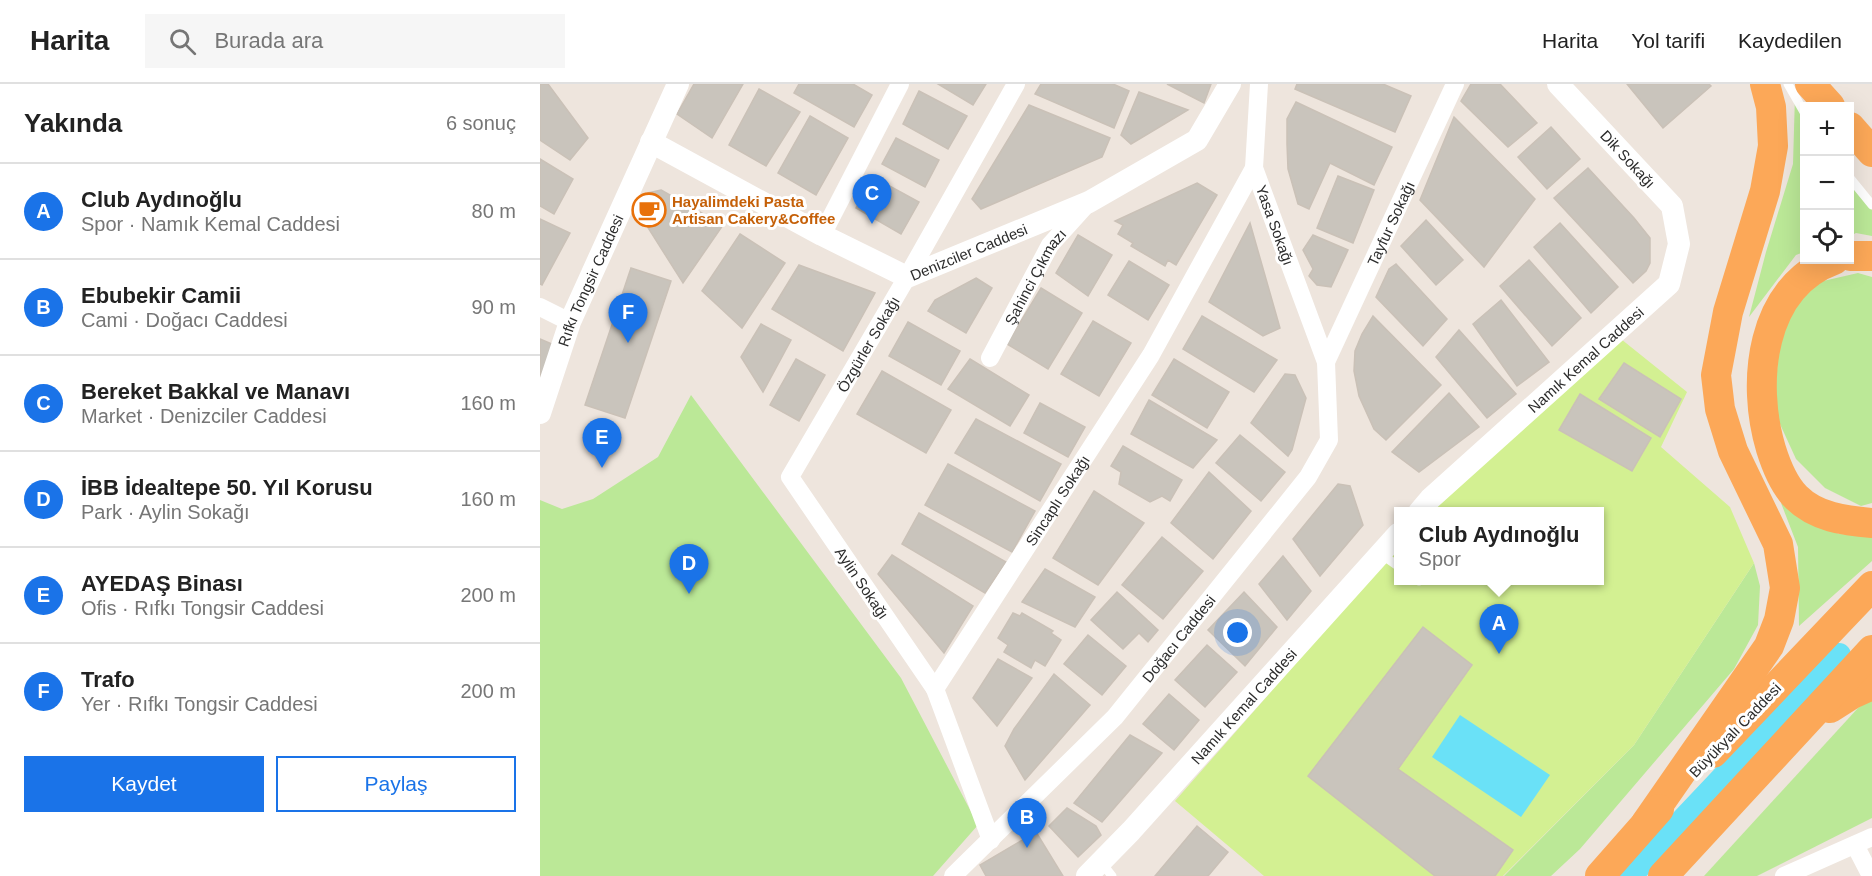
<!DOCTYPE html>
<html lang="tr">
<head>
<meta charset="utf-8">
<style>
  :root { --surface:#fff; --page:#f6f6f6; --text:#222; --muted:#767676; --line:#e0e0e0; --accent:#1a73e8 }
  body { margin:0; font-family:Arial,sans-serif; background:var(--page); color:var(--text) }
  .controls { position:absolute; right:18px; top:18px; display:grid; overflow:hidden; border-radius:0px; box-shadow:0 6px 24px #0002 }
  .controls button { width:54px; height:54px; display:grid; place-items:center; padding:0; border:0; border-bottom:2px solid var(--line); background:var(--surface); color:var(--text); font:30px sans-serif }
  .you { position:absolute; left:698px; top:549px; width:21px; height:21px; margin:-15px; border:4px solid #fff; border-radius:50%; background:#1a73e8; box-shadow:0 0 0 9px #1a73e833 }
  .badge { display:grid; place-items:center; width:39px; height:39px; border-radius:50%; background:var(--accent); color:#fff; font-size:20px; font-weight:700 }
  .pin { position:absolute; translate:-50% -50px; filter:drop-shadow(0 2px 3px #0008) }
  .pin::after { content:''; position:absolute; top:32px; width:21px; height:18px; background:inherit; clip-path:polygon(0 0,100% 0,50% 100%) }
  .popup { position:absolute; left:854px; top:423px; width:210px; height:78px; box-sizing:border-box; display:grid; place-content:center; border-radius:0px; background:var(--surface); filter:drop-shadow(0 2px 4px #0005); font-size:20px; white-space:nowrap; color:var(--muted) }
  .popup b { font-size:22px; color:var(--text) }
  .popup::after { content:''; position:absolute; left:50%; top:100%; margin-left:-12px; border:12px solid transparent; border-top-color:var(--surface) }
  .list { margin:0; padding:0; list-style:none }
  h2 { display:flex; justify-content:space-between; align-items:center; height:78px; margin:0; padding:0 24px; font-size:26px }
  h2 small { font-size:20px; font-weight:400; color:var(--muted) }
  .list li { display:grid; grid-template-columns:39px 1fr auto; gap:18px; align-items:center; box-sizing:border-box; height:96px; padding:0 24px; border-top:2px solid var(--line) }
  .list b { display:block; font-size:22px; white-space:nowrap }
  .list p { margin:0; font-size:20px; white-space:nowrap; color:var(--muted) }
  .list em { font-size:20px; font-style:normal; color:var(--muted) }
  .actions { display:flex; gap:12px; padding:18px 24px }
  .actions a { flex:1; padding:14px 0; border:2px solid var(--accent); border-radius:0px; text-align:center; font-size:21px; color:var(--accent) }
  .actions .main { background:var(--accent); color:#fff }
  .icon { flex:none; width:33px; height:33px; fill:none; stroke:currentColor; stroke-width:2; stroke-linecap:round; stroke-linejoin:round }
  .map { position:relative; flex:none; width:1332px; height:792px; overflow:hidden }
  header { display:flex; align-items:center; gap:36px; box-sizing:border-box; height:84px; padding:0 30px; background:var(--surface); border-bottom:2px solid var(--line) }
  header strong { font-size:28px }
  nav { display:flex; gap:33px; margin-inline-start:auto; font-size:21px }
  .search { width:420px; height:54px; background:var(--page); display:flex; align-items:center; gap:15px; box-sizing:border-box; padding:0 21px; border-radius:0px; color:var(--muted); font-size:22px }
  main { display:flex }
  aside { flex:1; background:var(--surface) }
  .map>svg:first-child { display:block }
</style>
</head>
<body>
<header>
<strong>Harita</strong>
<div class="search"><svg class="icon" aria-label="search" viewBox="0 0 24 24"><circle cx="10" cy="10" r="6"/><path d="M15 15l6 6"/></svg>Burada ara</div>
<nav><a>Harita</a><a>Yol tarifi</a><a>Kaydedilen</a></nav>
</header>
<main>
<aside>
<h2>Yakında<small>6 sonuç</small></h2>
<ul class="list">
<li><span class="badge">A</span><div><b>Club Aydınoğlu</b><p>Spor · Namık Kemal Caddesi</p></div><em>80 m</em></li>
<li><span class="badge">B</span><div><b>Ebubekir Camii</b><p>Cami · Doğacı Caddesi</p></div><em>90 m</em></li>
<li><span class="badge">C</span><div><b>Bereket Bakkal ve Manavı</b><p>Market · Denizciler Caddesi</p></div><em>160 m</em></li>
<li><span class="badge">D</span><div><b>İBB İdealtepe 50. Yıl Korusu</b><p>Park · Aylin Sokağı</p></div><em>160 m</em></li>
<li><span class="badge">E</span><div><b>AYEDAŞ Binası</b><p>Ofis · Rıfkı Tongsir Caddesi</p></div><em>200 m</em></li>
<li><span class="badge">F</span><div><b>Trafo</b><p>Yer · Rıfkı Tongsir Caddesi</p></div><em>200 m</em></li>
</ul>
<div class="actions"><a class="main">Kaydet</a><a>Paylaş</a></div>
</aside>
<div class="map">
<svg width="1332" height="792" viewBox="0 0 1332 792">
  <rect width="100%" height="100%" fill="#eee5dd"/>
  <g fill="#bbe897">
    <path d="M1255 11 1264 27V168L1256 171 1209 233 1226 168 1253 80Z"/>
    <path d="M1310 94 1332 120V152L1316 149 1310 152Z"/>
    <path d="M1318 189 1332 193V419L1321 422 1285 404 1256 375 1234 327 1241 233 1270 200Z"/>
    <path d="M151 311 361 594 438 741 393 792H0V416L22 425 53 415 118 373Z"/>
    <path d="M1241 419 1299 450 1332 451V477L1259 542 1258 463Z"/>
    <path d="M1214 479 1220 502 1218 541 1194 585 1040 765 1011 792H964L1094 661Z"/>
    <path d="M1332 614V734L1217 792H1164L1318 624Z"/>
  </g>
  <path fill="#d3f092" d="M1081 255 1147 308 1121 363 1190 423 1214 479 1094 661 963 792H724L635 717 858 463V496H1060V428L890 427Z"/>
  <path fill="#6ae1f7" d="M920 631 1010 691 981 733 892 673Z"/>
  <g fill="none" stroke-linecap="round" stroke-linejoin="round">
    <path stroke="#6ae1f7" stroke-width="24" d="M1090 792 1299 571"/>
  </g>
  <g fill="#c9c4bc" stroke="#cac1b7" stroke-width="1.5">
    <path d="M0 0H8L48 54 30 76 0 56Z"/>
    <path d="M154 0H203L172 54 137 30Z"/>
    <path d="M259 0H313L332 11 314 43 254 9Z"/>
    <path d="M398 0H446L433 21Z"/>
    <path d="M501 0H573L589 7 574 44 495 10Z"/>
    <path d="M627 0H671L664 19Z"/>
    <path d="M757 0H843L871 12 855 48 755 5Z"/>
    <path d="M931 0H960L997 39 968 63 921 17Z"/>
    <path d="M1087 0H1169L1171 2 1123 44Z"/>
    <path d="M219 5 260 28 226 82 189 61Z"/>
    <path d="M379 7 427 32 408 65 363 40Z"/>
    <path d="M599 8 648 26 591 60 581 51Z"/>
    <path d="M756 18 852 63 834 101 790 79 769 125 758 120 748 85 747 60V35Z"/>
    <path d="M489 21 570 54 562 73 441 125 432 115Z"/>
    <path d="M270 32 308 54 276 111 238 89Z"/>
    <path d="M914 33 995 115 944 183 880 116Z"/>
    <path d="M1011 43 1040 75 1007 105 978 73Z"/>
    <path d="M356 54 399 76 385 103 342 80Z"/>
    <path d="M0 75 33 95 14 130 0 122Z"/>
    <path d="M1048 84 1094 134 1110 154V179L1106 187 1093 199 1014 114Z"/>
    <path d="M798 92 834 106 813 159 777 144Z"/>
    <path d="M333 93 379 118 361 150 316 124Z"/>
    <path d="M657 99 677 111 636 181 628 176 625 182 591 162 593 159 578 150 583 141 575 137Z"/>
    <path d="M121 106 183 141 143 199 100 131 108 109Z"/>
    <path d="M0 135 30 149 2 201 0 200Z"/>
    <path d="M886 136 923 176 896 201 861 162Z"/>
    <path d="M710 139 740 244 723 252 669 218Z"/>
    <path d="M1020 139 1078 203 1051 229 994 163Z"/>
    <path d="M200 150 245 179 202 244 162 207Z"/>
    <path d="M538 151 572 171 548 212 516 189Z"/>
    <path d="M773 151 808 166 791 203 777 201 769 192 773 185 763 166Z"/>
    <path d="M989 176 1041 234 1012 262 960 202Z"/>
    <path d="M589 177 629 201 608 236 568 211Z"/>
    <path d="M856 180 907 235 883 262 836 213 849 185Z"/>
    <path d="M259 181 335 209 303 267 232 225Z"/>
    <path d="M91 184 131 197 85 334 45 321Z"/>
    <path d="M436 194 452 204 426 249 388 227 395 216Z"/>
    <path d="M501 204 542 229 508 285 467 260Z"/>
    <path d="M961 216 1009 278 977 302 933 240Z"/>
    <path d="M662 232 737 276 714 308 643 265Z"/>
    <path d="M833 232 901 301 846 356 834 345 819 312 814 287 815 267 822 250Z"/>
    <path d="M553 237 591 259 559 312 521 290Z"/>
    <path d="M368 238 420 267 401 301 349 272Z"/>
    <path d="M221 240 251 256 223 308 201 273Z"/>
    <path d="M919 246 976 310 947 334 896 273Z"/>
    <path d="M0 255 14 261 0 294Z"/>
    <path d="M256 275 285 291 259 337 230 321Z"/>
    <path d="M430 275 489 311 470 342 408 305Z"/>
    <path d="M634 275 689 308 667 344 612 311Z"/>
    <path d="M1084 279 1141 315 1120 353 1059 315Z"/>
    <path d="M342 287 411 326 386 369 317 330Z"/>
    <path d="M745 290 755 291 766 314 752 366 748 372 711 339Z"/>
    <path d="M909 309 939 343 879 388 852 368Z"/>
    <path d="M1040 310 1111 354 1092 387 1019 346Z"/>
    <path d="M609 316 677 356 653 384 591 350Z"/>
    <path d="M500 319 545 343 528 373 484 349Z"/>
    <path d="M436 335 521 380 500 417 415 369Z"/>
    <path d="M700 351 745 388 721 417 676 379Z"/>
    <path d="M583 362 642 396 630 417 622 412 610 418 579 400 581 388 571 382Z"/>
    <path d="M408 380 495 427 472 468 385 421Z"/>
    <path d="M669 388 711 427 673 475 631 439Z"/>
    <path d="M798 400 810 402 823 441 780 492 753 455Z"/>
    <path d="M554 407 604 439 558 501 513 474Z"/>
    <path d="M379 429 466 478 445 509 362 460Z"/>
    <path d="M622 453 663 487 623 535 582 501Z"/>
    <path d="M352 471 433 522 404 569 338 490Z"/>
    <path d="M743 472 771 507 747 536 719 500Z"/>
    <path d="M505 485 555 513 535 543 482 518Z"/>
    <path d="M577 508 618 546 608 558 599 549 583 565 551 536Z"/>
    <path d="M704 508 737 543 705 582 668 546Z"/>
    <path d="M473 529 480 532 482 529 513 547 511 549 521 556 505 582 495 576 491 584 464 568 468 561 458 554Z"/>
    <path d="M883 543 932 581 858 685 973 766 955 792H895L768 692Z"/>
    <path d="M548 551 586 582 562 611 524 580Z"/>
    <path d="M667 561 697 588 665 623 635 596Z"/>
    <path d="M458 575 492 594 457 642 433 614Z"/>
    <path d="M514 590 550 621 485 696 465 662 474 645Z"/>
    <path d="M629 610 659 636 634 666 603 640Z"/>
    <path d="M590 651 622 669 562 738 534 719Z"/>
    <path d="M527 724 556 742 561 751 538 773 509 742Z"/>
    <path d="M657 742 688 768 668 792H615Z"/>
    <path d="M496 748 523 792H446L440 781Z"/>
  </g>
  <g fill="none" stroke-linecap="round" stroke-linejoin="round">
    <g stroke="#fff" stroke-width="9">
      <path d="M1248 0 1264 28"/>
      <path d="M1310 94 1332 121"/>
      <path d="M841 470 858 482"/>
      <path d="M879 496V497"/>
      <path d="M561 778 572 792"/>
    </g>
    <g stroke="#fff" stroke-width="18">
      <path d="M282 151 360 0"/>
      <path d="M0 223 30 238"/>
      <path id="s1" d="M450 274 510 161 548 119"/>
      <path id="s2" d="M786 278 915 0"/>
      <path id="s3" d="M395 605 250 393 367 193 476 0"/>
      <path id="s4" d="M451 756 395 605 611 271 714 84"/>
      <path d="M1315 761 1331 792"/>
      <path id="s5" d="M413 792 575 633 768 393 789 356 786 278 714 84 719 0"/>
      <path d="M1244 792 1332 753"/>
    </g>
    <g stroke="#fff" stroke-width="22">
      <path id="s6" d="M111 58 282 151 367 193 549 118 657 56 690 0"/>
      <path id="s7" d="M0 329 30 238 138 0"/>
      <path id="s8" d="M879 428 890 415 1129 200 1139 160 1132 122 1018 0"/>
      <path id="s9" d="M547 792 591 747 858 450"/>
    </g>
    <g stroke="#fca858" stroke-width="30">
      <path d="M1270 0 1290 22"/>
      <path d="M1310 43 1332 68"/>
      <path d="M1310 172H1332"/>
      <path d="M1294 176C1220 203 1211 299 1231 365 1236 381 1243 400 1256 413 1276 433 1305 437 1332 439"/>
      <path d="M1290 624 1312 610 1332 601"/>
      <path d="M1173 669 1332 502"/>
      <path d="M1106 739 1229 562 1239 536 1245 504 1238 460 1193 367 1180 325 1176 291 1188 228 1225 107 1233 62 1231 23 1225 0"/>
      <path d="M1060 792 1119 725"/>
      <path d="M1123 792 1332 566"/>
    </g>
  </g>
  <defs>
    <symbol id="cafe-ring" viewBox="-11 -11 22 22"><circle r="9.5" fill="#fff" stroke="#e8710a" stroke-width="1.5"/><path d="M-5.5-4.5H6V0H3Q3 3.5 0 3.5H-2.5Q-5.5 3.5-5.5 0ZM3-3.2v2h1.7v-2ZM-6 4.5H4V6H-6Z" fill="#e8710a"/></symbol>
  </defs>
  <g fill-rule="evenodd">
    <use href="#cafe-ring" x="90" y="107" width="38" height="38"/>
  </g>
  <g text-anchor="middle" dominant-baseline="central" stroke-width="6" stroke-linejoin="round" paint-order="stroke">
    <g font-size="15" fill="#2c2c2c" stroke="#fff">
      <text transform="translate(1088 75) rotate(47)">Dik Sokağı</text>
      <text stroke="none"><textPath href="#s2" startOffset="153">Tayfur Sokağı</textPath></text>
      <text transform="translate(735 141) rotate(70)">Yasa Sokağı</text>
      <text stroke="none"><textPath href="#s6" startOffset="356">Denizciler Caddesi</textPath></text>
      <text stroke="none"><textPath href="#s1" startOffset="93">Şahinci Çıkmazı</textPath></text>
      <text stroke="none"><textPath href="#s7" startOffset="142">Rıfkı Tongsir Caddesi</textPath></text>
      <text stroke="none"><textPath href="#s3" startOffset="411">Özgürler Sokağı</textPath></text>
      <text stroke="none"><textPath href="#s8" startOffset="226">Namık Kemal Caddesi</textPath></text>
      <text stroke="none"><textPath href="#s4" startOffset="386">Sincaplı Sokağı</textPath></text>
      <text transform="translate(322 499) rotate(56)">Aylin Sokağı</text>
      <text stroke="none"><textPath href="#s5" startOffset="328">Doğacı Caddesi</textPath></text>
      <text stroke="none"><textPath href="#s9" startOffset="231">Namık Kemal Caddesi</textPath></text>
      <text transform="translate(1195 646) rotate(-46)">Büyükyalı Caddesi</text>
    </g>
    <g font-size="15" font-weight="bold" fill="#c56008" stroke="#fff" text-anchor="start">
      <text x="132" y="117">Hayalimdeki Pasta<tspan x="132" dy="17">Artisan Cakery&amp;Coffee</tspan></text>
    </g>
  </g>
</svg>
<div class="controls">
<button>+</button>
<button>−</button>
<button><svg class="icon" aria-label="locate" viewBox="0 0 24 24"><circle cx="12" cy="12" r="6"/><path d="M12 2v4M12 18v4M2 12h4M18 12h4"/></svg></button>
</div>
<div class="you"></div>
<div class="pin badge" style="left:959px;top:570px">A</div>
<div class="popup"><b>Club Aydınoğlu</b>Spor</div>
<div class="pin badge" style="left:487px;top:764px">B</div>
<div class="pin badge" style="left:332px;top:140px">C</div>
<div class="pin badge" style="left:149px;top:510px">D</div>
<div class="pin badge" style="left:62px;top:384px">E</div>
<div class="pin badge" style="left:88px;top:259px">F</div>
</div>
</main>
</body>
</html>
